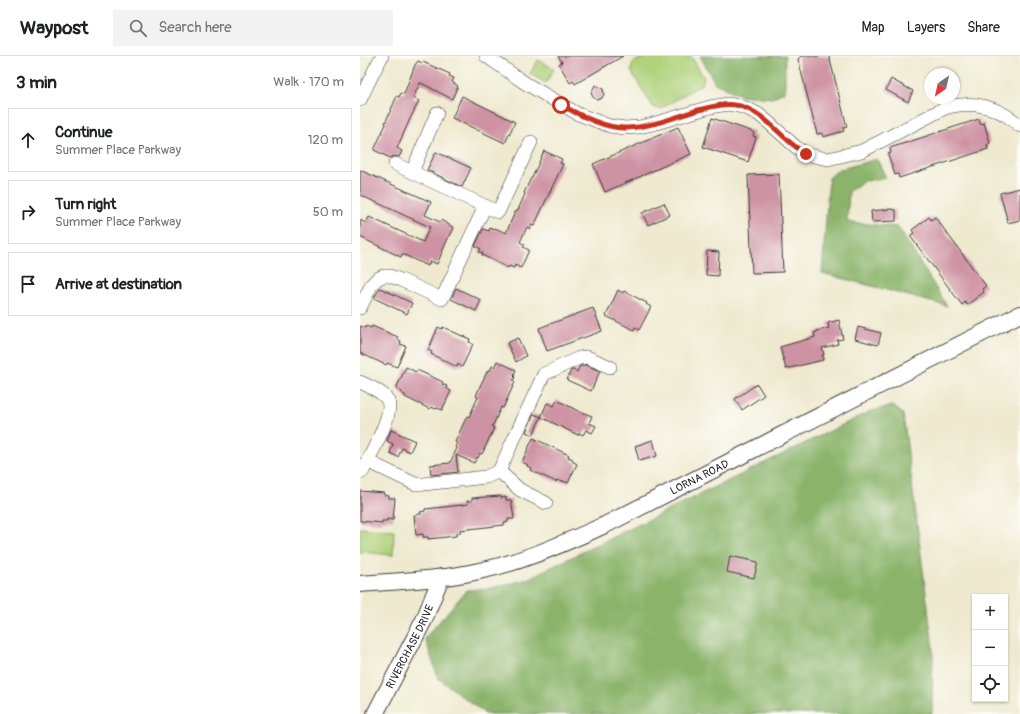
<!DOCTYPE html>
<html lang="en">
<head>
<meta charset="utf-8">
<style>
  :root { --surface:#fff; --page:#f2f2f2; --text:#202124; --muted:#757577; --line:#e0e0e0 }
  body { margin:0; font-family:Pangolin,sans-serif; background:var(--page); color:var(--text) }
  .controls { position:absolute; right:12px; bottom:12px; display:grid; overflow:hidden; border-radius:0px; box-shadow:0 1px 3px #0004 }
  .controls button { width:36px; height:36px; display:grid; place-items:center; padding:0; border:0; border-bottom:1px solid var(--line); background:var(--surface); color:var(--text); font:20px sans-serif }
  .compass { position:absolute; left:564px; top:12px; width:36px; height:36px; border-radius:50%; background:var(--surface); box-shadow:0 1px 3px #0004; rotate:214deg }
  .stop { position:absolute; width:12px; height:12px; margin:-9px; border:3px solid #c8321e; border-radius:50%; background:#fff }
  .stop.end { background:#c8321e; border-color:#fff; box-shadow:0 1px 4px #0008 }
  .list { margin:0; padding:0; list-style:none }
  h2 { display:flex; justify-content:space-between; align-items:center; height:52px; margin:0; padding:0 16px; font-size:17px }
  h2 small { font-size:13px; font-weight:400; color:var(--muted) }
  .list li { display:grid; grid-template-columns:26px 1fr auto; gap:12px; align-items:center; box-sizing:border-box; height:64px; margin:0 8px 8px; padding:0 8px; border:1px solid var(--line); border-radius:0px }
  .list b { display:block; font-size:15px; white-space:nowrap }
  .list p { margin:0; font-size:13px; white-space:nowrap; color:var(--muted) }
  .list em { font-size:13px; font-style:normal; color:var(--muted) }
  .icon { flex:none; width:22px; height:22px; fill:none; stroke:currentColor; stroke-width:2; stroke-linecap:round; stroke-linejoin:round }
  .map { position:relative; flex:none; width:660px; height:658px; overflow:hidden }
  header { display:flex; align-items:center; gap:24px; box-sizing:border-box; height:56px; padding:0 20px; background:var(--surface); border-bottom:1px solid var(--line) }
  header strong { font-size:19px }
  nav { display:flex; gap:22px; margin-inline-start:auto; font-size:14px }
  .search { width:280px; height:36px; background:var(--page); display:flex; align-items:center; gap:10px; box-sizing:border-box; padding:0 14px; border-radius:0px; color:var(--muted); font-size:15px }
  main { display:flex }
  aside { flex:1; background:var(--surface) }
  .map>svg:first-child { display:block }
</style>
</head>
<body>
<header>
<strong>Waypost</strong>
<div class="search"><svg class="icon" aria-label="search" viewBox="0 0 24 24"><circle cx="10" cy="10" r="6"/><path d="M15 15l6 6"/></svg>Search here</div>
<nav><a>Map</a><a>Layers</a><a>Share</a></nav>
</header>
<main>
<aside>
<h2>3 min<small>Walk · 170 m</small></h2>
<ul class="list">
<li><svg class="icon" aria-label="ahead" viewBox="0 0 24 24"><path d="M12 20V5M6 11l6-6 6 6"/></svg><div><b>Continue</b><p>Summer Place Parkway</p></div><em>120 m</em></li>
<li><svg class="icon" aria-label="right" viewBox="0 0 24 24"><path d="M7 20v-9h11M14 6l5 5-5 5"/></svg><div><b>Turn right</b><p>Summer Place Parkway</p></div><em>50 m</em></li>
<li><svg class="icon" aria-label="arrive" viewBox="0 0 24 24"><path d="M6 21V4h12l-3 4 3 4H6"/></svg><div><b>Arrive at destination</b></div></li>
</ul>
</aside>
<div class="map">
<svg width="660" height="658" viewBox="0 0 660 658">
  <rect width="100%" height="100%" fill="#fdfcf7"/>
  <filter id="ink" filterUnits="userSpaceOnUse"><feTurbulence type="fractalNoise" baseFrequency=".025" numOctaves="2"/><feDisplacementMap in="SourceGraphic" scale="8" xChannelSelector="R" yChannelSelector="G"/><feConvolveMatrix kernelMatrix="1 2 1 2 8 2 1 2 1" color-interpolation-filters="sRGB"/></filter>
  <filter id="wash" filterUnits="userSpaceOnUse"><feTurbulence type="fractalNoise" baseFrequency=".012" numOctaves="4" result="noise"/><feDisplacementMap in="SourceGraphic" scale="16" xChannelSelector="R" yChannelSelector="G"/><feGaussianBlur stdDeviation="0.9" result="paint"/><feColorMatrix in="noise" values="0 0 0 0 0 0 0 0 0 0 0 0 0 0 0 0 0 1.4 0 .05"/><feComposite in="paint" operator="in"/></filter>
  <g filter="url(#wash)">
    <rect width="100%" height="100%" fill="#eee9cf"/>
    <g fill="#afd27a" stroke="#66774b">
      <path d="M286 0H331L344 22 342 28 300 53 293 51 271 15 273 7Z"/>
      <path d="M178 4 194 13 186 27 170 18Z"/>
      <path d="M0 472 34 475 33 499 0 496Z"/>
    </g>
    <g fill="#8bb46a" stroke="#546843">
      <path d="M340 0H425V35L412 42 380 39 355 27Z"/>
      <path d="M517 103 526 122 504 125 489 135 487 166 538 171 587 250 462 217 469 122 478 114Z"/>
      <path d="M533 350 543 358 573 592 572 658H126L78 622 65 582 107 534 132 532 165 524 511 355Z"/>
    </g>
    <g id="blocks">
      <g fill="#cd92a3">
        <path d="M198 0H263L215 28 213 25 210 27 199 8 202 6Z"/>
        <path d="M441 0H469L487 71 483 72 484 75 463 81 462 77 457 78 438 3Z"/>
        <path d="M58 5 62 7 63 6 90 18 89 20 94 22 92 26 98 30 92 43 61 27H60L53 42 59 45 50 63 37 92 42 95 39 101 34 100 30 102 14 94 26 68 25 67 37 40 39 41 41 37 44 38 55 9Z"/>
        <path d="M531 23 553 35 548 46 526 34Z"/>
        <path d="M235 29 243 33 244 38 242 42 237 44 233 41 231 37Z"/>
        <path d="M102 40 155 66 145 87 92 62Z"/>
        <path d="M352 62 394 76 393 80 396 81 388 106 343 91Z"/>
        <path d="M619 63 620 68 624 67 630 87 627 89 628 93 539 122 538 118 535 119 528 98 531 97 530 92Z"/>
        <path d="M318 71 331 98 245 136 233 108Z"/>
        <path d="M184 95 202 103 200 107 203 108 174 170 172 169 170 173 167 171 160 186 165 189 163 191 169 194 161 212 155 209 154 212 149 210 148 212 122 199 123 197 119 196 121 193 115 190 123 173 129 175 130 172 134 174 135 172 146 177 155 156 158 154 165 138 164 137 171 122H172Z"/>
        <path d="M76 96 111 112 102 131 67 114Z"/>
        <path d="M0 114 71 146 65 159 80 166 81 164 94 172 90 180H89L77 208 70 205 68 210 42 198 41 201 0 181V164L6 167 9 161 63 186 70 171 0 139Z"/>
        <path d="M419 118 423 216 392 217 388 119Z"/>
        <path d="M660 132V164L648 167 640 137Z"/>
        <path d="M304 147 310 159 288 169 282 157Z"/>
        <path d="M530 153 536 154V165L512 166 511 155Z"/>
        <path d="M569 161 571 164 575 161 626 230 622 233 624 236 607 249 605 246 602 249 550 180 554 177 552 174Z"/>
        <path d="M347 195 359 196 358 220 346 219Z"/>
        <path d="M20 232 52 247 47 258 14 242Z"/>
        <path d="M96 232 121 244 116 255 91 243Z"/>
        <path d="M258 234 263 237 264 235 287 247 286 248 291 251 279 274 275 271 274 274 246 260Z"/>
        <path d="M233 252 242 275 187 295 179 272Z"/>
        <path d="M479 264 483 283 477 284 478 288 462 292 464 299H462L463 304 426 313 420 291 455 281 454 277 457 276V275L469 272 468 267Z"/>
        <path d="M0 270 5 272 6 270 11 272 12 270 38 281 37 283 41 285 40 288 46 290 37 311 27 307 26 309 0 297Z"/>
        <path d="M78 271 82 273 83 271 100 279 110 283 109 286 113 288 102 311 98 308 97 311 71 298 72 296 68 294Z"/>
        <path d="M498 271 521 277 518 289 495 283Z"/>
        <path d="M158 282 166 300 156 306 147 287Z"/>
        <path d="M137 305 156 314 154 320 155 321 153 325 155 326 143 352 141 351 134 367 132 371 134 372 122 398 120 397 118 402 117 401 114 407 96 399 98 416 71 419 70 409 90 407 97 392 95 391 97 387 95 386 107 360 109 361 118 341 116 340 121 328 128 314 130 315 132 310 134 311Z"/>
        <path d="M226 309 240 315 231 335 207 324 211 314H213L217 316 219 311Z"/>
        <path d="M46 311 56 316 57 314 83 326 82 328 87 330 86 332 91 335 82 354 77 352 76 353 71 351 70 353 55 346 45 341V339L41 337 42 336 36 333Z"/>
        <path d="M397 328 404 339 382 354 375 343Z"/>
        <path d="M197 344 220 356 223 357H224L232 360 229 367 236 370 232 377 226 374 223 379 219 377 218 379 181 361 173 379 166 376 174 358 181 361 187 347 194 350Z"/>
        <path d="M31 374 55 385 50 396 42 392 38 401 30 397 33 388 27 385Z"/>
        <path d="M173 382 209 399 208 401 213 403 212 405 217 408 208 427 203 425 202 426 197 424 196 426 181 419 170 414 171 412 167 410 168 409 162 406Z"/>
        <path d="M293 384 297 400 279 405 275 390Z"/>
        <path d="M0 435 24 437V439L29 440V442H35L33 464 27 463V465H22V467L0 465Z"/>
        <path d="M141 440V442L146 441V444H151L152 449 154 463H148V466L144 467V469L100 474V477L96 478V480L68 483V481H63V478L56 479 54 459 61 458 60 456 65 455V453L102 449 108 448 107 445H112V442Z"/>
        <path d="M370 500 398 506 394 522 367 516Z"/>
      </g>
    </g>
  </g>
  <g filter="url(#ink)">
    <use href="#blocks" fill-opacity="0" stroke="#3c3b37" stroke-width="1"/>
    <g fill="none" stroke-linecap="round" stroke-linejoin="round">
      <defs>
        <g id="minor">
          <path d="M126 0 165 27 218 58 250 70 265 72 279 71 293 68 350 51 368 48 379 50 388 53 398 58 408 66 436 91 446 98 458 101 468 103 502 95 585 52C590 51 595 49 600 49 622 46 644 55 660 70"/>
          <path d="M0 44 15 13 22 0"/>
          <path d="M52 116 77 57"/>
          <path d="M125 150 138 156 171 86"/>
          <path d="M0 252 12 228 17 223 23 220H30L41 224 82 243 125 150 35 108"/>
          <path d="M0 326C8 330 24 336 28 345 34 360 9 400 3 415L0 417"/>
          <path d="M7 405 55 428H64L126 421 139 415 160 434 186 447"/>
          <path d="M139 415 184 318 219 302 227 301 250 311"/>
        </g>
        <g id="tertiary">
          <path id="s1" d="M0 528C39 525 80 524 119 515 163 506 204 487 245 469L660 258"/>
          <path id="s2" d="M15 658 64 564 81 521"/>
        </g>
      </defs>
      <use href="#minor" stroke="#3c3b37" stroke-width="14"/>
      <use href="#tertiary" stroke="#3c3b37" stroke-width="18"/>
      <use href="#minor" stroke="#fff" stroke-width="13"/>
      <use href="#tertiary" stroke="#fff" stroke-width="16"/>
    </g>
  </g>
  <g fill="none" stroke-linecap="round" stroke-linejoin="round" filter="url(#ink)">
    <path stroke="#c8321e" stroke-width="5" d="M201 49C220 59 245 73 267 72 290 71 313 62 335 55 350 51 365 46 380 50 404 57 417 77 436 91 439 94 443 96 446 98"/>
  </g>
  <g text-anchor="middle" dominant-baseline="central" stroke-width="4" stroke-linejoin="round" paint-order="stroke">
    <g font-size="11" fill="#1c1c1c" stroke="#fdfcf7">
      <text stroke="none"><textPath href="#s1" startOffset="360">LORNA ROAD</textPath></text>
      <text stroke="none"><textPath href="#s2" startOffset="76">RIVERCHASE DRIVE</textPath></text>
    </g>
  </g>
</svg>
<div class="controls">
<button>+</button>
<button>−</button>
<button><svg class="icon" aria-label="locate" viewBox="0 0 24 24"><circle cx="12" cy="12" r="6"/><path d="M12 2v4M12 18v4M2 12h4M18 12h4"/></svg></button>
</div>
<svg class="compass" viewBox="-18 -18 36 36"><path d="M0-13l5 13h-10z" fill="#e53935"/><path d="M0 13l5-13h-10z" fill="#757577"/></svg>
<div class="stop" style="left:201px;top:49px"></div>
<div class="stop end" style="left:446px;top:98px"></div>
</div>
</main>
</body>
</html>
